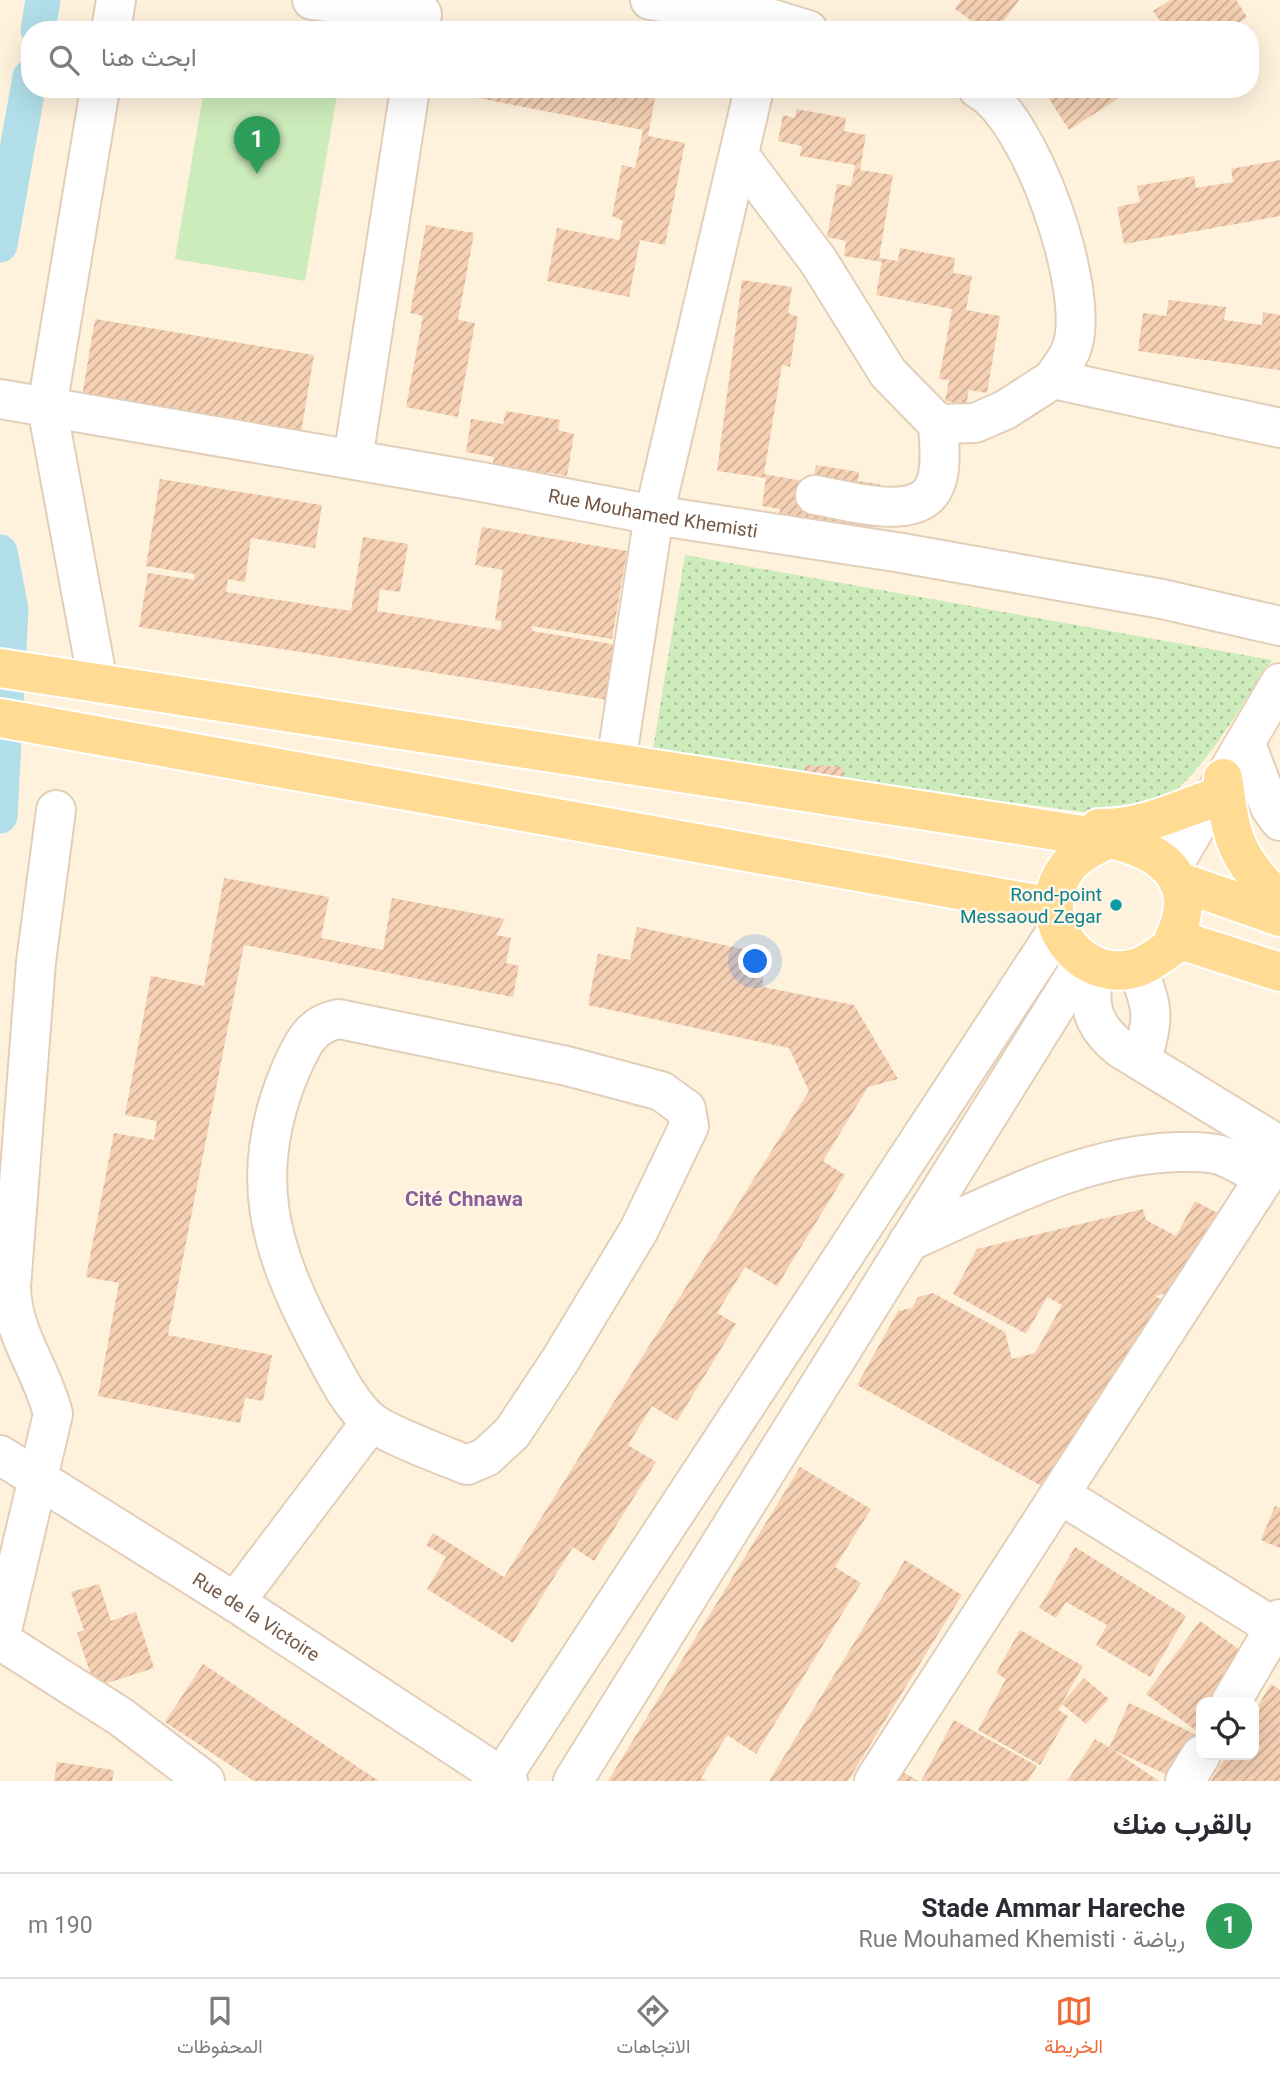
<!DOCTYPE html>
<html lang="ar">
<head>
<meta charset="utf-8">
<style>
  :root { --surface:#fff; --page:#f7f7f7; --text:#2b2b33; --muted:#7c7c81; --line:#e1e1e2; --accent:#f26938 }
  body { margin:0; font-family:Roboto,Vazirmatn,sans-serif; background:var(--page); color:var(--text); direction:rtl }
  .controls { position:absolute; right:21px; bottom:21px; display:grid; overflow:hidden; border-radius:14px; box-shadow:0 7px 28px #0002 }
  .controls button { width:63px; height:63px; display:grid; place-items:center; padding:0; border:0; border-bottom:2px solid var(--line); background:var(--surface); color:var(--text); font:35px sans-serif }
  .you { position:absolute; left:756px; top:962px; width:24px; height:24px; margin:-18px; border:5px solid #fff; border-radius:50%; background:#1a73e8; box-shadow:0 0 0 10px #1a73e833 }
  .badge { display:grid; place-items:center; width:46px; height:46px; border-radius:50%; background:var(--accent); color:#fff; font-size:23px; font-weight:700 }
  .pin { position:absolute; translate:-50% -58px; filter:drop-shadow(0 2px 4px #0008) }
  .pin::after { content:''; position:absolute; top:37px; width:24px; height:21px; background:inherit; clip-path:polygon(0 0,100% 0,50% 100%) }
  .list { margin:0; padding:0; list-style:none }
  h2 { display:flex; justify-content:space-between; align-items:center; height:91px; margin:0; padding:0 28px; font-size:30px }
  h2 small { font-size:23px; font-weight:400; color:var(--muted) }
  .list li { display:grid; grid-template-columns:46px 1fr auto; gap:21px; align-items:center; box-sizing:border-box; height:105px; padding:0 28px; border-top:2px solid var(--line) }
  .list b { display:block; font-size:26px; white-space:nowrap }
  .list p { margin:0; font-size:23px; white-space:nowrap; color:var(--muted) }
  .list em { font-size:23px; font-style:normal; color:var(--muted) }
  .icon { flex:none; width:38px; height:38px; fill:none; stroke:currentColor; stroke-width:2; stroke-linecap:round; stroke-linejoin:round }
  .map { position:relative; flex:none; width:1280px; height:1781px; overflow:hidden; direction:ltr }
  .search { position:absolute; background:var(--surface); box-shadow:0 7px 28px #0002; left:21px; right:21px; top:21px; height:77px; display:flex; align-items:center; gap:18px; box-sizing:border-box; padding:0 24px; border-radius:28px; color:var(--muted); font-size:26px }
  .sheet { height:196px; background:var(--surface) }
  nav { display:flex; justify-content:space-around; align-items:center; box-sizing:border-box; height:98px; border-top:2px solid var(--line); background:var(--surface); font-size:19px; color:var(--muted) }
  nav a { display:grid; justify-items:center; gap:4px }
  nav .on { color:var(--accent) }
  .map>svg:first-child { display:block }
</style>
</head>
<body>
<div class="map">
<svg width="1280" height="1781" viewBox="0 0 1280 1781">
  <defs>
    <pattern id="garden-dots" width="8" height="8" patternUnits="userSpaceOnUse" patternTransform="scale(1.75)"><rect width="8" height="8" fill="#cdecbc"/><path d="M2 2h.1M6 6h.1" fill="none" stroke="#abc29a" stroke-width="1.8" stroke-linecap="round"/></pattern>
    <pattern id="building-hatch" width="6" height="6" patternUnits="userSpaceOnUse" patternTransform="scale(1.75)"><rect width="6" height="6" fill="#f5d0b3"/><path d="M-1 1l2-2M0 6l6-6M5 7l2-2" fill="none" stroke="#cbac93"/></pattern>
  </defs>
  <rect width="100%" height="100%" fill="#fef2dd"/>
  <path fill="#cdecbc" d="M204 89H338L305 281 175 259Z"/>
  <path fill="url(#garden-dots)" d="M685 555 1272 660C1233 717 1199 785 1137 819L652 755Z"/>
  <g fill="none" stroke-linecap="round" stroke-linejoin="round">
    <g stroke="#b1dee8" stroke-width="35">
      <path d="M38 30 43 0"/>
      <path d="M0 245 30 77"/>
      <path d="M0 552 11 609 0 816"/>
    </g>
  </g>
  <g fill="url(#building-hatch)">
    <path d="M961 0H1019L997 30H984L955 9Z"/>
    <path d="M1170 0H1236L1247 17 1227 30H1147L1160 21 1153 11Z"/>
    <path d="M468 89H647L656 93 648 136 685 143 665 245 640 240 629 297 547 281 557 228 619 240 623 221 612 216 622 165 635 168 643 130 467 96Z"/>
    <path d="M1046 89H1133L1069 130 1044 91Z"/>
    <path d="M796 109 846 118 844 131 866 135 860 170 893 175 879 258 898 261 900 248 955 258 953 273 972 276 966 310 1000 316 987 393 969 390 966 405 945 401 949 380 939 379 952 309 876 295 882 262 844 256 846 241 827 237 837 184 851 186 855 165 800 156 802 146 778 141 783 115 795 118Z"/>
    <path d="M1280 160V216L1124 244 1117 207 1140 202 1137 186 1194 176 1196 188 1233 182 1231 169Z"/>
    <path d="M426 225 474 233 458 320 475 323 458 417 406 407 423 316 410 313Z"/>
    <path d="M742 280 792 287 788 313 798 317 790 367 782 365 764 474 813 483 816 465 859 472 858 481 880 484 871 535 778 520 780 509 762 506 766 478 717 471Z"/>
    <path d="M1169 300 1226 307 1224 320 1262 325 1263 312 1280 315V370L1138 351 1143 313 1166 316Z"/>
    <path d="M95 319 314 355 299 445 80 408Z"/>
    <path d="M506 411 560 420 558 430 574 434 567 476 547 472 545 482 491 472 494 457 466 452 471 419 503 424Z"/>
    <path d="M160 479 322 505 315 548 251 538 245 582 228 579 226 592 351 611 363 537 408 544 400 592 380 589 377 611 500 630 502 621 495 620 503 570 475 565 482 527 627 551 612 639 532 626V631L618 645 609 700 139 627 148 573 194 580 195 574 146 566Z"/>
    <path d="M805 765 843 767 842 792 804 790Z"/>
    <path d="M224 878 329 897 321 938 383 950 392 898 505 919 496 935 511 938 506 963 519 966 513 997 244 945 168 1335 272 1355 263 1401 245 1398 240 1423 98 1396 119 1283 86 1277 114 1133 154 1140 157 1121 125 1115 151 976 204 986Z"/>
    <path d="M637 927 762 953 763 987 854 1005 898 1079 868 1087 823 1161 845 1175 777 1286 745 1267 717 1313 736 1324 677 1421 652 1406 628 1445 656 1462 594 1561 573 1547 513 1643 427 1589 446 1557 426 1545 433 1533 504 1577 809 1091 789 1048 588 1005 598 954 630 960Z"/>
    <path d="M1195 1201 1225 1217 1176 1291 1155 1296 1175 1307 1051 1491 857 1385 898 1311 912 1308 918 1297 933 1293 1005 1332 1012 1359 1035 1353 1062 1305 1047 1297 1026 1334 953 1294 977 1249 1143 1209 1146 1220 1176 1236Z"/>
    <path d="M800 1467 871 1509 835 1567 861 1583 756 1754 727 1735 701 1778 707 1781H608Z"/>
    <path d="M1275 1506 1280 1508V1548L1261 1540Z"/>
    <path d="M1075 1547 1186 1616 1150 1677 1096 1645 1107 1625 1066 1602 1056 1618 1039 1608Z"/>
    <path d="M905 1560 962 1595 848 1781H769Z"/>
    <path d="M99 1584 111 1621 136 1612 154 1668 95 1687 77 1633 84 1630 71 1592Z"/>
    <path d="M1200 1621 1252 1659 1220 1702H1201V1728L1198 1732 1146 1694Z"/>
    <path d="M1020 1630 1083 1666 1062 1703 1084 1678 1109 1699 1086 1724 1062 1704 1058 1710 1068 1716 1040 1765 978 1730 1006 1679 996 1673Z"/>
    <path d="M203 1664 379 1781H254L165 1722Z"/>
    <path d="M1271 1684 1280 1690V1781H1211L1227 1755H1254V1713Z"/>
    <path d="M1129 1703 1195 1734 1174 1778 1109 1748Z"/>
    <path d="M954 1720 1037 1766 1028 1781H921Z"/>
    <path d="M1095 1739 1107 1746 1159 1781H1067Z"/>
    <path d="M57 1762 114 1770 112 1781H54Z"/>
    <path d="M895 1768 919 1781H888Z"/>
  </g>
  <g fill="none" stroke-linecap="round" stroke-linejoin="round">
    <defs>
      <g id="minor">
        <path d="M312 0 422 14 420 30"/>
        <path d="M650 0 769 18 808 30"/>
        <path d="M111 30 116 0"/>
        <path d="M978 89C1031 117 1091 291 1072 347 1069 358 1059 369 1053 379L1280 428"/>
        <path d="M739 155 819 262 888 373 938 424 975 423 1005 410 1053 379"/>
        <path id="s1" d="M0 399 482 482 654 515 896 552 1162 599 1280 626"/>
        <path d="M353 459 410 89"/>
        <path d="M815 495C846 500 914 522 933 489 943 472 939 443 938 424"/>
        <path d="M98 683 47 407 100 89"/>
        <path d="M1246 744 1270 807 1280 821"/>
        <path d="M616 763 654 515 754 89"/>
        <path d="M339 1019 567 1066 661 1091 686 1109 689 1126 639 1230 561 1359 512 1433 486 1457 467 1465C445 1456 386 1434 370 1421 349 1403 334 1371 321 1347 269 1249 246 1175 291 1069 302 1045 310 1024 339 1019Z"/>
        <path d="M908 1242C994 1204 1081 1155 1177 1152 1191 1152 1207 1151 1220 1155 1235 1160 1249 1170 1263 1177"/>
        <path id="s2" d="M0 1455 235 1602 508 1781"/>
        <path d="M1061 1495 1280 1631"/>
        <path d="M235 1602 371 1422"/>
        <path d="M0 1639 53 1414C42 1369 12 1335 11 1287L36 962 56 810"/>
        <path d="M0 1640 121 1717 205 1781"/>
        <path d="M1231 1702 1280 1619"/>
        <path d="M499 1781 1058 929"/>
        <path d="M573 1781 1084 961"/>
        <path d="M874 1781 1280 1154"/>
        <path d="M1185 1781 1201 1755"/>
      </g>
      <g id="tertiary">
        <path d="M1093 966C1089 1004 1089 1023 1120 1048L1280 1146"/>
        <path d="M1137 968C1154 1010 1154 1016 1142 1060"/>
      </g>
      <path id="secondary" d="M1171 869 1280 683"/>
      <g id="primary">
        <path d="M0 668 1109 839"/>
        <path d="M0 718 1053 907"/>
        <path d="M1223 778C1232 841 1234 855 1280 901"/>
        <path d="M1099 828C1139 829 1174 812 1211 799"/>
        <path d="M1109 839C1161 850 1202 879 1174 938L1180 940C1167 950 1154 961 1139 967 1082 987 1030 918 1066 869 1076 854 1093 847 1109 839Z"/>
        <path d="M1178 881 1280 917"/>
        <path d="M1180 940 1280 972"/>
      </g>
    </defs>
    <use href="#minor" stroke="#e2ceb9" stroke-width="42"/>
    <use href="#tertiary" stroke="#e2ceb9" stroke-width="42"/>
    <use href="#secondary" stroke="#ead1b9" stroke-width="42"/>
    <use href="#primary" stroke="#fff" stroke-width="42"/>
    <use href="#minor" stroke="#fff" stroke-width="38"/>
    <use href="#tertiary" stroke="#fff" stroke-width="38"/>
    <use href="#secondary" stroke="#fff" stroke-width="38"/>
    <use href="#primary" stroke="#ffdb93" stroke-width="38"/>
  </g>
  <circle fill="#0f9aa8" stroke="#fff6e5" stroke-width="2.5" cx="1116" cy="905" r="7"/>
  <g text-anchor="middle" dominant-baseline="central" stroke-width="5" stroke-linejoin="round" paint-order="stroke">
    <g font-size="19" fill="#755844" stroke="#fff6e5">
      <text stroke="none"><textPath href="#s1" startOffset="663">Rue Mouhamed Khemisti</textPath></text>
      <text stroke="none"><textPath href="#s2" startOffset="303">Rue de la Victoire</textPath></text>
    </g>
    <g font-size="19" fill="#0d838f" stroke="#fff6e5" text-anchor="end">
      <text x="1102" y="894">Rond-point<tspan x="1102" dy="22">Messaoud Zegar</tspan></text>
    </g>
    <g font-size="21" font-weight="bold" fill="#885f99" stroke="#fff6e5">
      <text x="464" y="1199">Cité Chnawa</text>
    </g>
  </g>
</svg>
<div class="controls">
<button><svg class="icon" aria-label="locate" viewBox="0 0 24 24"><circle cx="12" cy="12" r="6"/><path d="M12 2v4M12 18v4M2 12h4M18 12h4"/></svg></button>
</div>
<div class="you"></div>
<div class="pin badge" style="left:257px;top:174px;background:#2e9e5b">1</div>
<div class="search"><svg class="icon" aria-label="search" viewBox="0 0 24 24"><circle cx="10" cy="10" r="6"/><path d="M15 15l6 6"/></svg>ابحث هنا</div>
</div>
<section class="sheet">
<h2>بالقرب منك<small></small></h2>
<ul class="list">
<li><span class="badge" style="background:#2e9e5b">1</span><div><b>Stade Ammar Hareche</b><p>رياضة · Rue Mouhamed Khemisti</p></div><em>190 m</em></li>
</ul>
</section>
<nav>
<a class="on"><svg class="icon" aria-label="map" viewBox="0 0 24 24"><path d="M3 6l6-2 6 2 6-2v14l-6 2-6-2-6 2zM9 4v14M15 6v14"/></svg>الخريطة</a>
<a><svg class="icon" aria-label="directions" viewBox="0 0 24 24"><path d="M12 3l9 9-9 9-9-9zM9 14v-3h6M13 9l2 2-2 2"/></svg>الاتجاهات</a>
<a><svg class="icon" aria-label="saved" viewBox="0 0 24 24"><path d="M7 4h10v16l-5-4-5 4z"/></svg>المحفوظات</a>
</nav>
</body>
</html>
